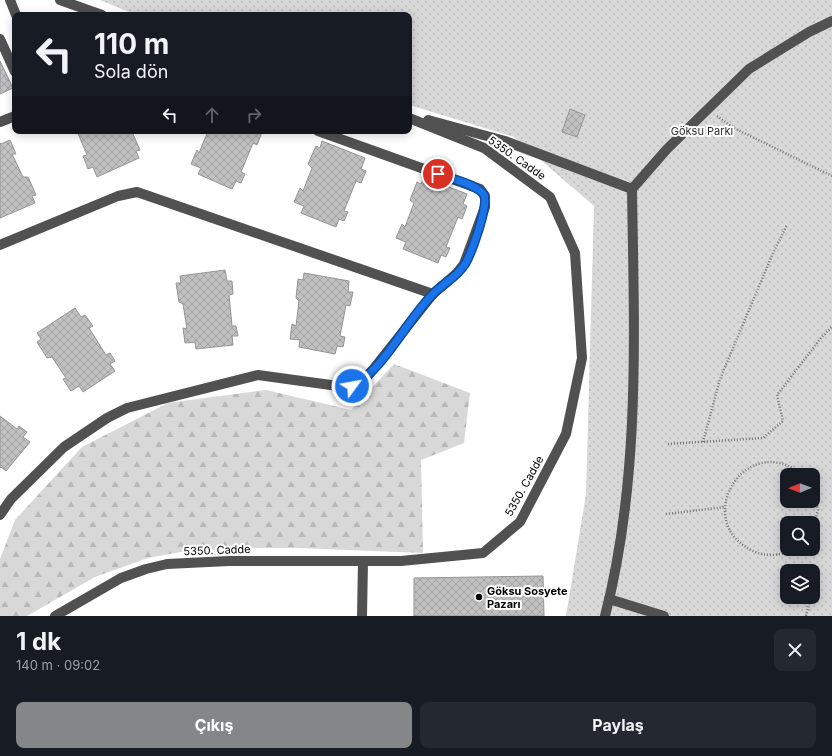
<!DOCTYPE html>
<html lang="tr">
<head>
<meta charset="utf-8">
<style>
  body { margin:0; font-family:Inter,sans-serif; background:#242831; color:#f1f3f6; height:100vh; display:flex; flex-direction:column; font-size:15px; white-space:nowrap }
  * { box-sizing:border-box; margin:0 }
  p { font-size:13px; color:#9ea1a6 }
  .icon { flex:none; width:22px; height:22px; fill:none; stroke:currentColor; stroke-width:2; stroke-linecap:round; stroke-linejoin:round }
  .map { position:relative; height:616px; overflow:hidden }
  .details { display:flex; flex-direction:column; background:#171b24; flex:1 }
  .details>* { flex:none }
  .hud { position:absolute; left:12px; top:12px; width:400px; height:122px; border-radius:8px; box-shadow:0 2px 10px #0003; background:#171b24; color:#f1f3f6; overflow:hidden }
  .needle { width:26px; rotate:269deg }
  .tools { position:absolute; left:780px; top:468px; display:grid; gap:8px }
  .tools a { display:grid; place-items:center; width:40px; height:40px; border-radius:8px; background:#171b24; box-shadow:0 2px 10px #0003; font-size:20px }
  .pin { position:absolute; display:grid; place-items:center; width:34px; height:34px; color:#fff; margin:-17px; border:2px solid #fff; border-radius:50%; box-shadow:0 1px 4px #0007 }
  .me { position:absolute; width:44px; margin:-22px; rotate:58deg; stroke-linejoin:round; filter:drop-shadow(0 0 3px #0008) }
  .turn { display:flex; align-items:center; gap:14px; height:84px; padding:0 16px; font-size:18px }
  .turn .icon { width:52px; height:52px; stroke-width:2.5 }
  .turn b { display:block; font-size:28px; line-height:34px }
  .lanes { display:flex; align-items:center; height:38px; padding:0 16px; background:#0003; justify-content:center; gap:20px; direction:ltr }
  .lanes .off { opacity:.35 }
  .round { display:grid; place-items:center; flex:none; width:42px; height:42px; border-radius:8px; background:#242831 }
  .headline { display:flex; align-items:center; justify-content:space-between; height:68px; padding:0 16px }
  h1 { font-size:24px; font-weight:700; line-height:30px }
  .button { display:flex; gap:8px; margin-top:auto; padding:8px 16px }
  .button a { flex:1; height:46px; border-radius:8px; background:#858687; color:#fff; font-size:16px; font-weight:700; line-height:46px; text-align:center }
  .button a+a { background:#242831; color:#f1f3f6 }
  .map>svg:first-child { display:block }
  .grass { fill:url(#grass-dots); fill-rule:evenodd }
  .forest { fill:url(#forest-firs) }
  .building { fill:url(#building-cross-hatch); stroke:#959595 }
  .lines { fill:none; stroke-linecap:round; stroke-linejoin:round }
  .path { stroke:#737373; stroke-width:2.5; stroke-dasharray:1 2; stroke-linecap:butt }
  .minor { stroke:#515151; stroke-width:10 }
  .route-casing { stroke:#114b97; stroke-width:10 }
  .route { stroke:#1a73e8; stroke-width:7 }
  .poi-dot { fill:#000; stroke:#fff; stroke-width:1.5 }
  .labels { text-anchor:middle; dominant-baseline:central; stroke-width:4; stroke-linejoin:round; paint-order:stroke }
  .park-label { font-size:11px; fill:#2f2f2f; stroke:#fff }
  .street-label { font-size:11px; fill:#000; stroke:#fff }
  .poi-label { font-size:11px; font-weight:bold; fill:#000; stroke:#fff; text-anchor:start }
</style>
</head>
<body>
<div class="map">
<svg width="832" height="616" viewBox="0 0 832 616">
  <defs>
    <pattern id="grass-dots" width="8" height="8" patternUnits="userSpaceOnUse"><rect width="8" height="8" fill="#d8d8d8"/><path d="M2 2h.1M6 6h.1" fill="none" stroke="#b8b8b8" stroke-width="1.8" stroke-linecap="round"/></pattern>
    <pattern id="forest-firs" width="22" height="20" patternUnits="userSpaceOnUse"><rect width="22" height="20" fill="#d8d8d8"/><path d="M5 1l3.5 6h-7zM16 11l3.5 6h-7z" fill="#b8b8b8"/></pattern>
    <pattern id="building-cross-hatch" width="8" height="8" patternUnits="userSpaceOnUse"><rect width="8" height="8" fill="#c0c0c0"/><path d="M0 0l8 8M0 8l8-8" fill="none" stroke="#a3a3a3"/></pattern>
  </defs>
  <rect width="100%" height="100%" fill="#fff"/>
  <path class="grass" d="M100,0H832V616H566L586,494L594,206L514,137L409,105V15H136ZM787,475H813V501H787ZM787,523H813V549H787ZM787,571H813V597H787Z"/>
  <polygon class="forest" points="394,364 470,393 464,443 421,460 423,553 299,548 247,548 186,551 148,558 95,577 27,616 0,616 0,559 15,520 82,447 168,403 266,390 351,410"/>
  <g class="building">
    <polygon points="0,61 13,88 0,94"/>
    <polygon points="570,109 585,115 577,137 562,132"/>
    <polygon points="77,131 132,132 140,150 136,151 139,158 97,177 93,167 88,169 83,156 87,155"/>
    <polygon points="208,131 262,132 257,145 253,143 241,172 245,174 241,183 236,181 232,189 198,174 201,168 191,164 197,150 199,153"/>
    <polygon points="10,140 16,154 12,154 23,177 28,177 36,195 32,196 35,203 0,218 0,143 1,144"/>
    <polygon points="322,141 365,158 361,169 366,171 361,183 356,181 344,211 348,212 344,221 339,219 336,227 301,213 304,206 294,202 300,188 303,191 312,168 308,164 316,146 320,148"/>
    <polygon points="424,177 467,194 463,204 467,206 462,219 458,217 446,247 450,248 446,257 441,255 438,263 403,249 406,242 396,238 402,224 405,227 414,203 410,200 417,182 421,184"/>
    <polygon points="225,270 227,281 232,281 233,294 229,295 232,326 236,326 238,336 232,336 233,345 196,349 195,342 185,343 183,328 187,329 183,304 179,302 176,283 181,283 180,276"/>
    <polygon points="304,273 349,281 348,292 353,292 350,306 346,305 340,336 345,337 343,347 337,346 335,354 299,347 300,340 290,339 292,324 296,326 299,301 296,298 298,279 303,280"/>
    <polygon points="75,308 81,317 85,315 93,326 89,328 106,355 110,353 115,361 110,364 115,371 83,392 79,386 71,391 63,379 66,378 52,357 47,358 37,342 41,339 37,333"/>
    <polygon points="0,416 17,429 19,426 27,432 23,437 30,442 6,471 1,467 0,468"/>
    <polygon points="543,576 544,616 414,616 414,578"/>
  </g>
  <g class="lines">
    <g class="path">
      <polyline points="717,116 734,128 832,176"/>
      <polyline points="703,442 720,379 773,253 787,225"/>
      <polyline points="668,444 763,438 783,421 777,395 821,338 832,327"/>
      <polyline points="813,489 818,510 813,528"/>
      <polyline points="666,514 725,507"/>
      <path d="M794,549C781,556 766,557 753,551C690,522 745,428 803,475"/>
      <polyline points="813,592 814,583"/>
      <polyline points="806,616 811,597"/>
    </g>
    <g class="minor">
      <polyline points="10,0 16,15"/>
      <polyline points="60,0 102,15"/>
      <polyline points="0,39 15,72"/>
      <polyline points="428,120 505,141 632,189"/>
      <polyline points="0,122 15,116"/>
      <polyline points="0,245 118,196 137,192 433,294"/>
      <path d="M0,515L11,499L64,447L107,418L127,408L258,375L338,386C351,386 357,384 367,377L433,294L457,273L464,264L485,207V196L480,189L318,131"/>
      <polyline points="609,599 664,616"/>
      <polyline points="55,616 121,578 146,569 167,564 229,561 401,561 483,553 520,522 566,434 582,358 575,253 550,197 484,148 409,118"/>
      <polyline points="362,616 363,561"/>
      <path d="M605,616C641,477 634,331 632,189L667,149L749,69L809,32L832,21"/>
    </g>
  </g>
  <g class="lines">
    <g class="route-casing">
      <path id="route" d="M352,386C383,371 408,318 434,293C444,283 457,277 465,264C471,254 489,205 484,195C479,185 449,178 438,174"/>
    </g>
    <use href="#route" class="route"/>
  </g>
  <circle class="poi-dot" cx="479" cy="597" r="4"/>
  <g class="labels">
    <g class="park-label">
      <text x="702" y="131">Göksu Parkı</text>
    </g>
    <g class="street-label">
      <text transform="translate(517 158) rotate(35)">5350. Cadde</text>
      <text transform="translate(524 486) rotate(-61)">5350. Cadde</text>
      <text transform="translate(217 550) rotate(-2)">5350. Cadde</text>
    </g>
    <g class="poi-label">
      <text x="487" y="591">Göksu Sosyete<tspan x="487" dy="13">Pazarı</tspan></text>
    </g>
  </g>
</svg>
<div class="tools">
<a><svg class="needle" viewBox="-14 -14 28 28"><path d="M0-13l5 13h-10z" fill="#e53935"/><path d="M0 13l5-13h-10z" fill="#9ea1a6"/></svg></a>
<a><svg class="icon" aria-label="search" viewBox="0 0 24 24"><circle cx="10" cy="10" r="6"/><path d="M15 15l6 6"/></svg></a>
<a><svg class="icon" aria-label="layers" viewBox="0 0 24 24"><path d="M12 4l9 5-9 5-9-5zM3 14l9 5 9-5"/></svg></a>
</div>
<div class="pin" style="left:438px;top:174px;background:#d93025"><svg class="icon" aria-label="arrive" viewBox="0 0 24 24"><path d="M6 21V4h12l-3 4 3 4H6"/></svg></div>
<svg class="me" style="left:352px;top:386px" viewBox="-20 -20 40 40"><circle r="17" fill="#1a73e8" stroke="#fff" stroke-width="3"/><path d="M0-11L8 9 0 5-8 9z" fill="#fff"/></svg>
<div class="hud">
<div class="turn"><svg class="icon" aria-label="left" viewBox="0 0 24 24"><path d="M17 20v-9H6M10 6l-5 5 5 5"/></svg><div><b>110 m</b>Sola dön</div></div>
<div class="lanes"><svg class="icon" aria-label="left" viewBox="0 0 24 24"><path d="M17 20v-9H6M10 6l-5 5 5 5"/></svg><svg class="icon off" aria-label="ahead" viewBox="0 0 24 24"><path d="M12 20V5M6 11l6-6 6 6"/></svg><svg class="icon off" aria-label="right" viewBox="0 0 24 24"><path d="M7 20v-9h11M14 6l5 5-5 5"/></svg></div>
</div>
</div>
<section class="details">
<div class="headline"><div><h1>1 dk</h1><p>140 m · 09:02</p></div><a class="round"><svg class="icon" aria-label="close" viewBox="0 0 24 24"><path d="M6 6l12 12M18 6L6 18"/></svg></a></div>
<div class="button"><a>Çıkış</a><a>Paylaş</a></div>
</section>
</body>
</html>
